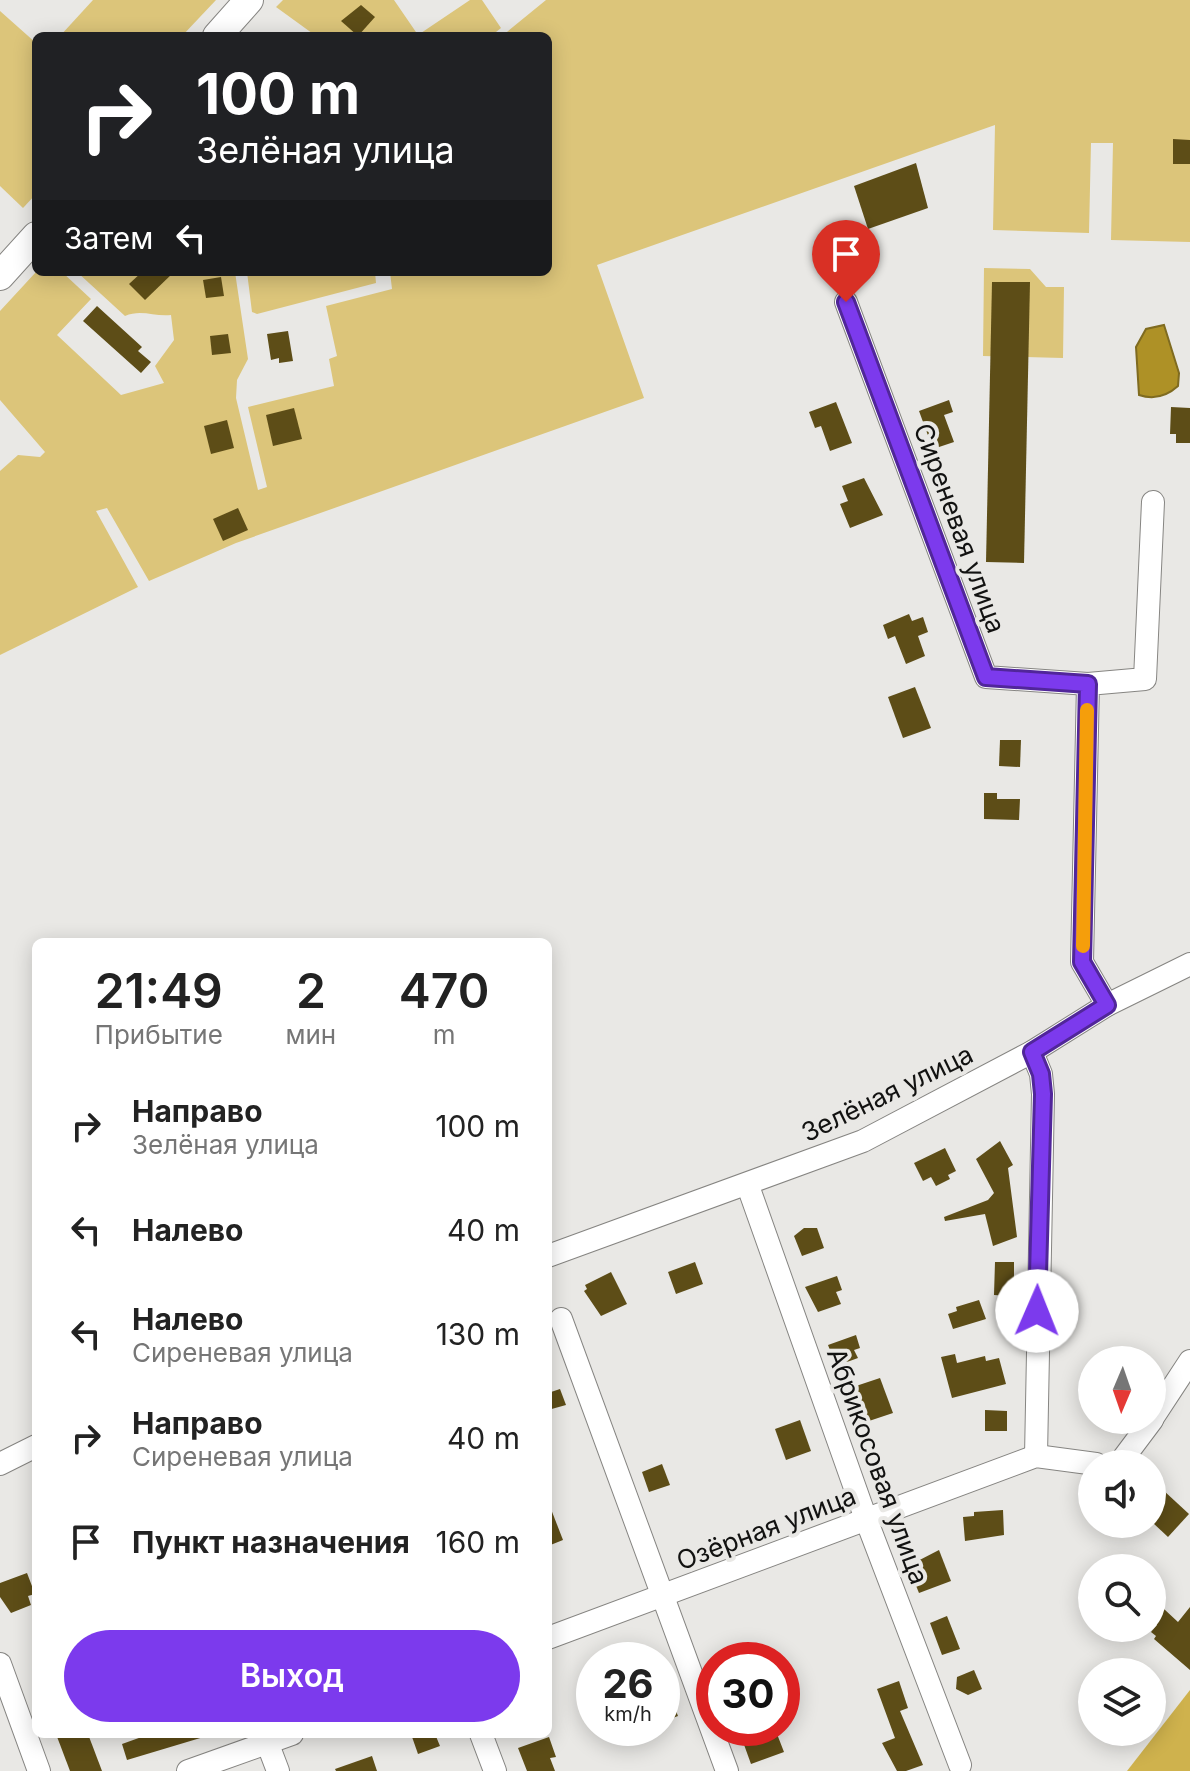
<!DOCTYPE html>
<html lang="ru">
<head>
<meta charset="utf-8">
<style>
  body { margin:0; font-family:Inter,sans-serif; background:#f6f6f6; color:#222; height:100vh; display:flex; flex-direction:column; font-size:30px; white-space:nowrap }
  * { box-sizing:border-box; margin:0 }
  p { font-size:26px; color:#767676 }
  .icon { flex:none; width:44px; height:44px; fill:none; stroke:currentColor; stroke-width:2; stroke-linecap:round; stroke-linejoin:round }
  .map { position:relative; flex:1; overflow:hidden }
  .side { position:absolute; left:32px; top:938px; width:520px; height:800px; display:flex; flex-direction:column; background:#fff; border-radius:12px; box-shadow:0 4px 20px #0003 }
  .side>* { flex:none }
  .top-card { position:absolute; left:32px; top:32px; width:520px; height:244px; border-radius:12px; box-shadow:0 4px 20px #0003; background:#202124; color:#fff; overflow:hidden }
  .needle { width:52px; rotate:182deg }
  .fabs { position:absolute; left:1078px; top:1346px; display:grid; gap:16px }
  .fabs a { display:grid; place-items:center; width:88px; height:88px; border-radius:50%; background:#fff; box-shadow:0 4px 20px #0003; font-size:40px }
  .speed { position:absolute; left:576px; top:1642px; display:flex; gap:16px; font-size:40px; font-weight:700; text-align:center }
  .speed>* { display:grid; place-content:center; width:104px; height:104px; border-radius:50%; background:#fff; box-shadow:0 4px 20px #0003; line-height:1 }
  .speed small { font-size:20px; font-weight:400 }
  .speed .limit { border:12px solid #d22; background:#fff; color:#111 }
  .pin { position:absolute; display:grid; place-items:center; width:68px; height:68px; color:#fff; margin:-82px -34px; border-radius:50% 50% 50% 0; rotate:-45deg; box-shadow:0 0 8px #0007 }
  .pin .icon { rotate:45deg }
  .me { position:absolute; width:88px; margin:-44px; rotate:1deg; stroke-linejoin:round; filter:drop-shadow(0 0 6px #0008) }
  .turn { display:flex; align-items:center; gap:28px; height:168px; padding:0 32px; font-size:36px }
  .turn .icon { width:104px; height:104px; stroke-width:2.5 }
  .turn b { display:block; font-size:56px; line-height:68px }
  .then { display:flex; align-items:center; height:76px; padding:0 32px; background:#0003; gap:16px; font-size:30px }
  .eta { display:flex; justify-content:space-evenly; align-items:center; height:136px; text-align:center }
  .eta b { font-size:48px; font-weight:600; line-height:56px }
  .action { display:flex; gap:16px; margin-top:auto; padding:16px 32px }
  .action a { flex:1; height:92px; border-radius:48px; background:#7c3aed; color:#fff; font-size:32px; font-weight:600; line-height:92px; text-align:center }
  ul { padding:0; list-style:none }
  li { display:flex; align-items:center; gap:24px; height:104px; padding:0 32px }
  li div { flex:1 }
  li b { display:block; font-size:30px }
  li em { font-style:normal }
  .map>svg:first-child { display:block }
  .green { fill:#dcc57a }
  .forest { fill:#cfb24d }
  .water { fill:#ae9126; stroke:#7f6b20; stroke-width:2 }
  .building { fill:#5d4d17 }
  .lines { fill:none; stroke-linecap:round; stroke-linejoin:round }
  .minor-casing { stroke:#868582; stroke-width:24 }
  .major-casing { stroke:#868582; stroke-width:30 }
  .minor { stroke:#fff; stroke-width:22 }
  .major { stroke:#fff; stroke-width:28 }
  .route-casing { stroke:#51269a; stroke-width:20 }
  .route { stroke:#7c3aed; stroke-width:14 }
  .slow { stroke:#f59e0b; stroke-width:14 }
  .labels { text-anchor:middle; dominant-baseline:central; stroke-width:8; stroke-linejoin:round; paint-order:stroke }
  .street-label { font-size:26px; fill:#121211; stroke:#e9e8e5 }
</style>
</head>
<body>
<div class="map">
<svg width="1190" height="1771" viewBox="0 0 1190 1771">
  <rect width="100%" height="100%" fill="#e9e8e5"/>
  <g class="green">
    <polygon points="93,0 216,0 182,36 60,36"/>
    <polygon points="283,0 394,0 418,35 470,0 482,0 501,28 491,36 316,36 276,7"/>
    <path d="M546,0H1190V242L1111,240L1113,143H1091L1089,233L993,230L995,125L597,265L644,398L236,543L149,581L107,508L96,511L138,587L0,655V471L18,455L40,457L45,452L0,400V311L36,272H62L91,299L57,335L121,395L164,383L155,366L174,340L171,315C155,317 141,309 125,316L77,272H235L248,359L237,380L236,398L258,490L267,487L248,407L334,386L329,359L337,356L326,306L392,289L390,272H548V36H502Z"/>
    <polygon points="0,11 36,43 36,194 23,208 0,186"/>
    <polygon points="984,268 1030,269 1046,287 1064,287 1063,358 983,356"/>
    <polygon points="247,272 375,272 376,283 257,314 252,312"/>
  </g>
  <polygon class="forest" points="1190,1690 1190,1771 1127,1771"/>
  <path class="water" d="M1164,325L1179,373L1178,386C1167,396 1154,400 1139,395L1136,347L1146,329Z"/>
  <g class="building">
    <polygon points="361,5 375,17 358,36 341,21"/>
    <polygon points="1173,139 1190,140 1190,164 1173,164"/>
    <polygon points="916,163 928,208 868,229 854,186"/>
    <polygon points="142,272 174,272 145,300 129,284"/>
    <polygon points="221,277 224,296 206,298 203,280"/>
    <polygon points="992,282 1030,282 1024,563 986,562"/>
    <polygon points="97,306 142,347 138,351 151,362 141,373 83,321"/>
    <polygon points="288,331 293,361 279,363 279,358 271,360 267,334"/>
    <polygon points="228,334 231,353 212,355 210,336"/>
    <polygon points="949,400 953,412 944,415 954,442 939,447 936,439 930,441 919,411"/>
    <polygon points="836,402 852,443 830,451 821,426 815,428 809,412"/>
    <polygon points="1171,407 1190,408 1190,443 1176,443 1176,434 1170,434"/>
    <polygon points="294,408 302,439 273,446 266,415"/>
    <polygon points="227,420 234,448 211,454 204,426"/>
    <polygon points="864,478 883,515 850,528 840,504 848,501 842,486"/>
    <polygon points="238,508 248,530 223,541 213,519"/>
    <polygon points="909,614 912,621 923,617 928,632 918,636 925,656 906,664 895,636 888,639 883,625"/>
    <polygon points="915,687 931,728 903,738 888,697"/>
    <polygon points="1000,740 1021,740 1020,767 999,766"/>
    <polygon points="984,793 997,793 997,799 1020,799 1019,820 984,819"/>
    <polygon points="1000,1141 1013,1165 1008,1168 1017,1237 993,1246 985,1214 945,1221 944,1217 988,1200 994,1193 976,1159"/>
    <polygon points="945,1148 956,1171 948,1175 950,1179 936,1186 931,1177 923,1181 914,1163"/>
    <polygon points="804,1228 817,1228 824,1248 802,1256 794,1236"/>
    <polygon points="695,1262 703,1284 676,1294 668,1272"/>
    <polygon points="995,1262 1014,1262 1014,1290 1009,1289 1009,1296 994,1295"/>
    <polygon points="611,1272 627,1304 601,1316 584,1291 587,1289 585,1285"/>
    <polygon points="837,1276 842,1290 836,1292 841,1304 818,1312 805,1287"/>
    <polygon points="979,1300 986,1319 953,1329 948,1314 957,1311 956,1307"/>
    <polygon points="856,1335 860,1348 854,1350 858,1358 836,1366 828,1345"/>
    <polygon points="955,1354 957,1363 985,1356 986,1361 999,1358 1006,1384 952,1398 941,1357"/>
    <polygon points="880,1378 893,1413 863,1423 850,1388"/>
    <polygon points="560,1389 566,1405 548,1410 548,1393"/>
    <polygon points="985,1410 1007,1411 1007,1431 985,1431"/>
    <polygon points="800,1420 811,1451 786,1460 775,1429"/>
    <polygon points="662,1464 670,1485 649,1492 642,1472"/>
    <polygon points="1163,1490 1189,1514 1168,1537 1152,1522 1152,1502"/>
    <polygon points="549,1504 563,1540 548,1546 548,1505"/>
    <polygon points="1003,1510 1004,1535 965,1541 963,1517 974,1516 974,1512"/>
    <polygon points="939,1550 951,1581 919,1593 908,1566"/>
    <polygon points="27,1573 35,1594 28,1596 31,1605 11,1613 0,1597 0,1583"/>
    <polygon points="1190,1607 1190,1670 1154,1639 1156,1636 1151,1632 1157,1625 1153,1622 1164,1609 1178,1622"/>
    <polygon points="947,1616 960,1649 942,1655 930,1623"/>
    <polygon points="974,1670 982,1689 968,1695 956,1689 957,1677"/>
    <polygon points="662,1678 678,1716 662,1722"/>
    <polygon points="899,1681 908,1708 900,1711 923,1765 906,1771 897,1771 882,1743 895,1738 877,1689"/>
    <polygon points="738,1728 761,1728 765,1739 777,1734 784,1752 751,1764"/>
    <polygon points="56,1734 88,1734 102,1771 70,1771"/>
    <polygon points="150,1734 207,1734 207,1736 127,1760 122,1744"/>
    <polygon points="411,1734 435,1734 440,1746 418,1754"/>
    <polygon points="549,1737 556,1757 550,1758 555,1771 527,1771 518,1748"/>
    <polygon points="372,1756 377,1771 336,1771 335,1769"/>
  </g>
  <g class="lines">
    <g class="minor-casing">
      <g id="minor">
        <polyline points="846,302 986,677 1088,684"/>
        <polyline points="1107,1005 1082,962 1088,684 1145,679 1153,502"/>
        <polyline points="1032,1052 1041,1074 1043,1094 1036,1456"/>
        <polyline points="748,1186 866,1519 960,1765"/>
        <polyline points="548,1256 863,1141 1032,1052 1107,1005 1190,964"/>
        <polyline points="561,1319 727,1771"/>
        <polyline points="1152,1419 1190,1361"/>
        <polyline points="0,1464 36,1446"/>
        <polyline points="1119,1464 1152,1420"/>
        <polyline points="548,1638 1036,1456 1096,1464"/>
        <polyline points="0,1664 39,1771"/>
        <polyline points="264,1734 278,1771"/>
        <polyline points="481,1734 495,1771"/>
        <polyline points="188,1771 292,1734"/>
      </g>
    </g>
    <g class="major-casing">
      <g id="major">
        <polyline points="217,36 249,0"/>
        <polyline points="0,276 36,236"/>
      </g>
    </g>
    <use href="#minor" class="minor"/>
    <use href="#major" class="major"/>
  </g>
  <g class="lines">
    <g class="route-casing">
      <polyline id="route" points="846,302 986,677 1088,684 1082,962 1107,1005 1032,1052 1041,1074 1043,1094 1037,1311"/>
    </g>
    <use href="#route" class="route"/>
    <polyline class="slow" points="1083,946 1087,710"/>
  </g>
  <g class="labels">
    <g class="street-label">
      <text transform="translate(960 528) rotate(70)">Сиреневая улица</text>
      <text transform="translate(887 1093) rotate(-26)">Зелёная улица</text>
      <text transform="translate(878 1466) rotate(70)">Абрикосовая улица</text>
      <text transform="translate(766 1528) rotate(-21)">Озёрная улица</text>
    </g>
  </g>
</svg>
<div class="fabs">
<a><svg class="needle" viewBox="-14 -14 28 28"><path d="M0-13l5 13h-10z" fill="#e53935"/><path d="M0 13l5-13h-10z" fill="#767676"/></svg></a>
<a><svg class="icon" aria-label="sound" viewBox="0 0 24 24"><path d="M4 9h4l5-4v14l-5-4H4zM17 9q2 3 0 6"/></svg></a>
<a><svg class="icon" aria-label="search" viewBox="0 0 24 24"><circle cx="10" cy="10" r="6"/><path d="M15 15l6 6"/></svg></a>
<a><svg class="icon" aria-label="layers" viewBox="0 0 24 24"><path d="M12 4l9 5-9 5-9-5zM3 14l9 5 9-5"/></svg></a>
</div>
<div class="speed"><div>26<small>km/h</small></div><div class="limit">30</div></div>
<div class="pin" style="left:846px;top:302px;background:#d93025"><svg class="icon" aria-label="arrive" viewBox="0 0 24 24"><path d="M6 21V4h12l-3 4 3 4H6"/></svg></div>
<svg class="me" style="left:1037px;top:1311px" viewBox="-20 -20 40 40"><circle r="19" fill="#fff"/><path d="M0-13L10 11 0 6-10 11z" fill="#7c3aed"/></svg>
<div class="top-card">
<div class="turn"><svg class="icon" aria-label="right" viewBox="0 0 24 24"><path d="M7 20v-9h11M14 6l5 5-5 5"/></svg><div><b>100 m</b>Зелёная улица</div></div>
<div class="then">Затем<svg class="icon" aria-label="left" viewBox="0 0 24 24"><path d="M17 20v-9H6M10 6l-5 5 5 5"/></svg></div>
</div>
<section class="side">
<div class="eta">
<div><b>21:49</b><p>Прибытие</p></div>
<div><b>2</b><p>мин</p></div>
<div><b>470</b><p>m</p></div>
</div>
<ul>
<li><svg class="icon" aria-label="right" viewBox="0 0 24 24"><path d="M7 20v-9h11M14 6l5 5-5 5"/></svg><div><b>Направо</b><p>Зелёная улица</p></div><em>100 m</em></li>
<li><svg class="icon" aria-label="left" viewBox="0 0 24 24"><path d="M17 20v-9H6M10 6l-5 5 5 5"/></svg><div><b>Налево</b></div><em>40 m</em></li>
<li><svg class="icon" aria-label="left" viewBox="0 0 24 24"><path d="M17 20v-9H6M10 6l-5 5 5 5"/></svg><div><b>Налево</b><p>Сиреневая улица</p></div><em>130 m</em></li>
<li><svg class="icon" aria-label="right" viewBox="0 0 24 24"><path d="M7 20v-9h11M14 6l5 5-5 5"/></svg><div><b>Направо</b><p>Сиреневая улица</p></div><em>40 m</em></li>
<li><svg class="icon" aria-label="arrive" viewBox="0 0 24 24"><path d="M6 21V4h12l-3 4 3 4H6"/></svg><div><b>Пункт назначения</b></div><em>160 m</em></li>
</ul>
<div class="action"><a>Выход</a></div>
</section>
</div>
</body>
</html>
